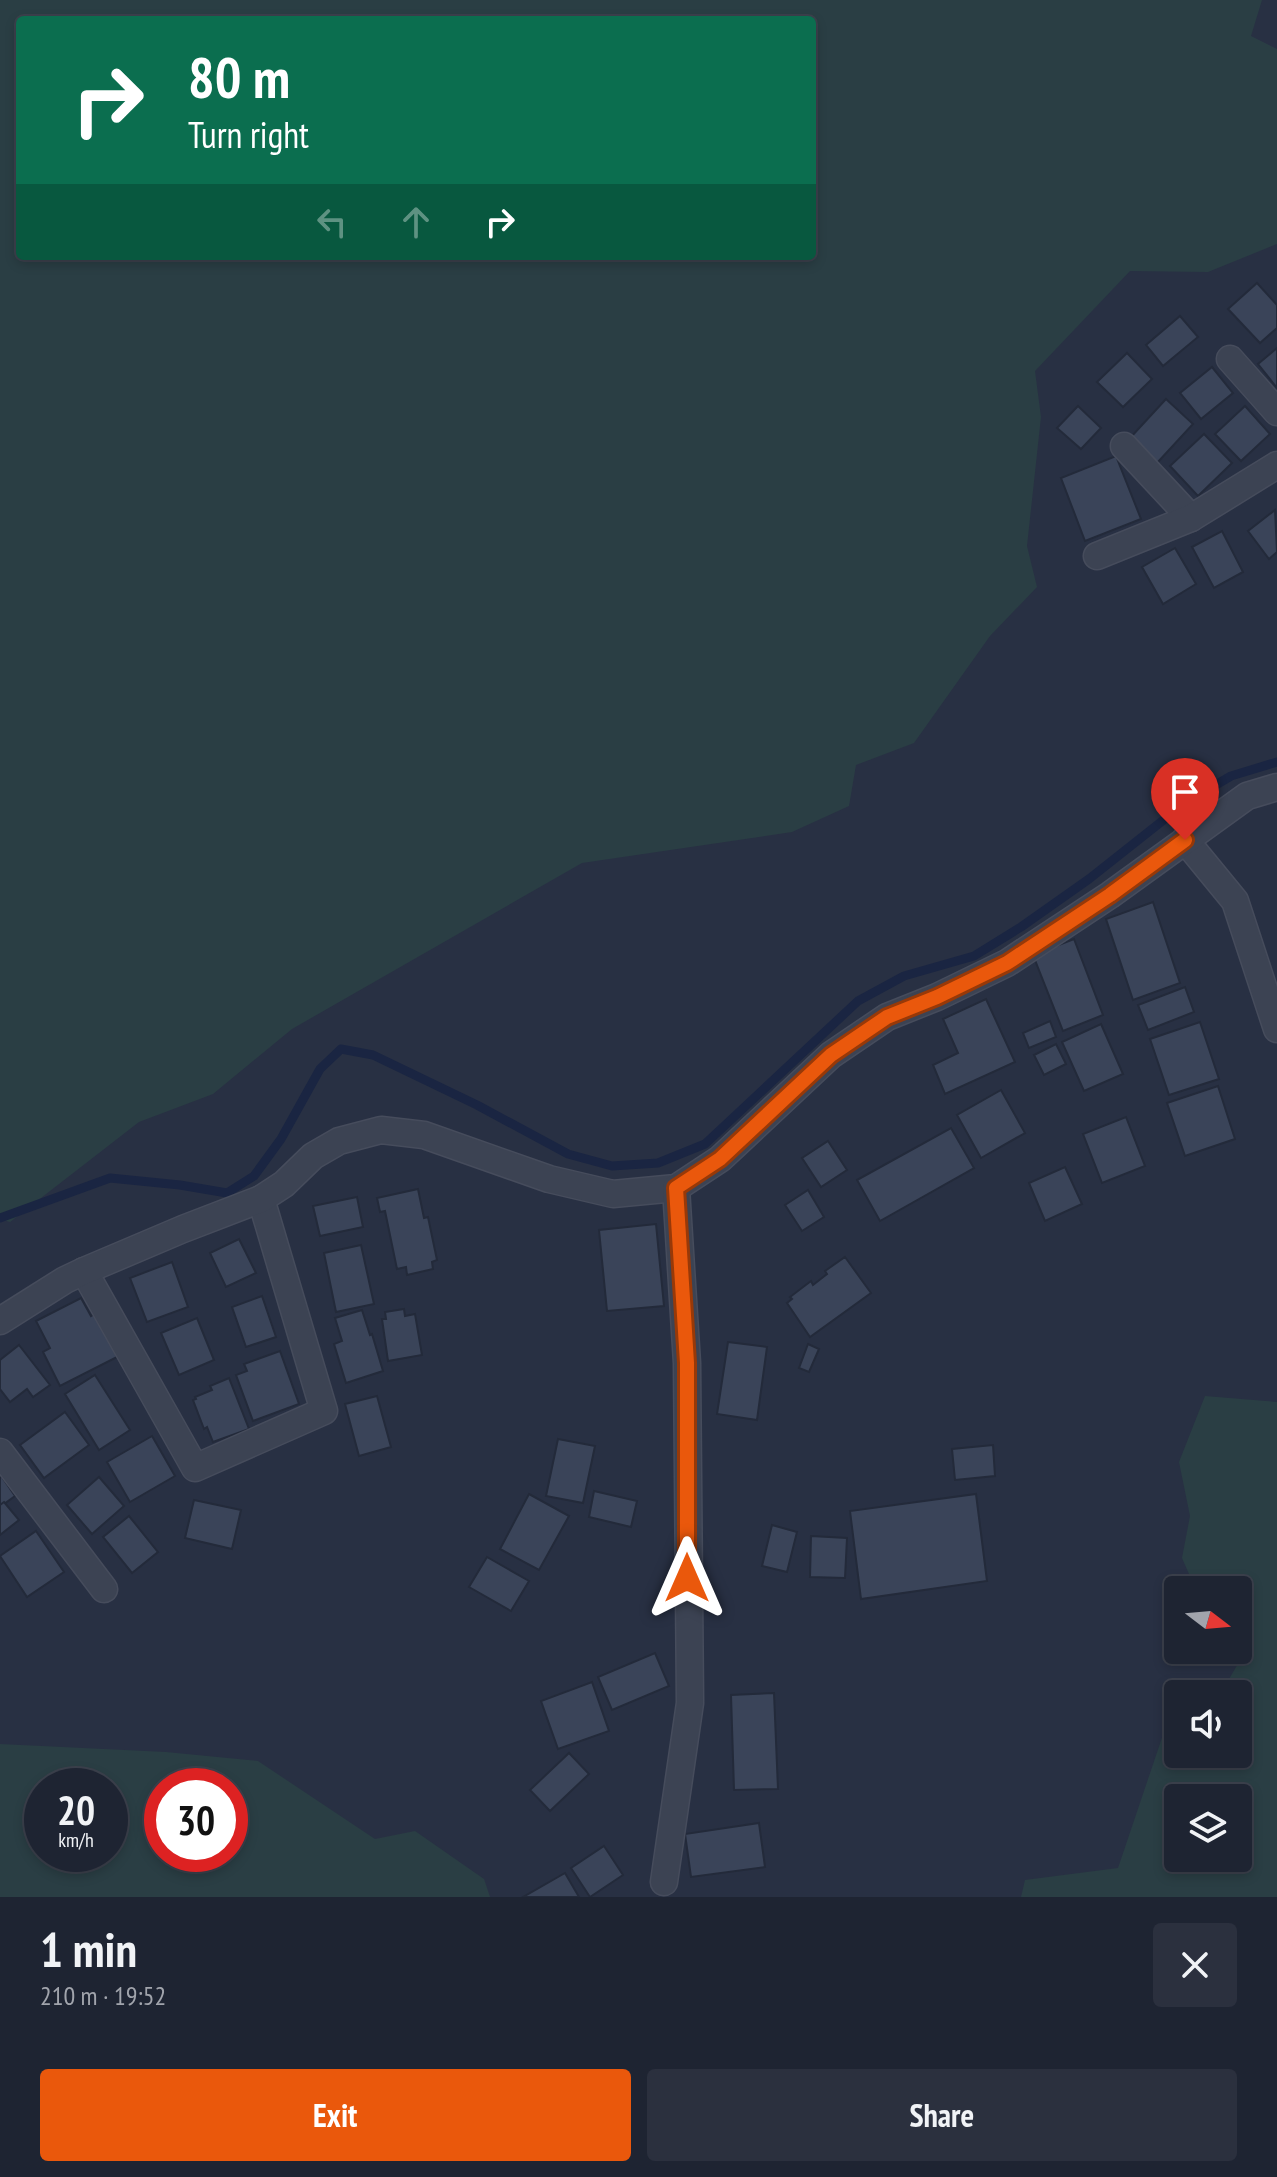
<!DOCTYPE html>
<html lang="en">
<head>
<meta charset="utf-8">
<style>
  body { margin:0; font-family:"PT Sans Narrow",sans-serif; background:#2b303e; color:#f1f3f6; height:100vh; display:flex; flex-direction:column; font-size:30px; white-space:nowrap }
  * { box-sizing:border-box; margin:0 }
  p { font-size:26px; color:#a1a4ac }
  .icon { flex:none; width:44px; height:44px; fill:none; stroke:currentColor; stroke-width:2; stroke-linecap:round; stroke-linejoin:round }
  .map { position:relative; height:1897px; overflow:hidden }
  .drawer { display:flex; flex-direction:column; background:#1e2432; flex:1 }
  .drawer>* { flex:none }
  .banner { position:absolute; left:16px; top:16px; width:800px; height:244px; border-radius:8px; box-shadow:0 4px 12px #0003,0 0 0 2px #3c414d; background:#0b6e4f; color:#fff; overflow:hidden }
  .needle { width:52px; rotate:106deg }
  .fabs { position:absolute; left:1164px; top:1576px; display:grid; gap:16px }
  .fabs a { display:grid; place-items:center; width:88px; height:88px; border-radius:8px; background:#1e2432; box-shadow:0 4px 12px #0003,0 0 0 2px #3c414d; font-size:40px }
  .speed { position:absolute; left:24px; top:1768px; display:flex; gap:16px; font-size:40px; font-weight:700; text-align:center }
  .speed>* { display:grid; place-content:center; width:104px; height:104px; border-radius:50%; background:#1e2432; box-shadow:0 4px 12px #0003,0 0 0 2px #3c414d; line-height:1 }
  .speed small { font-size:20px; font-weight:400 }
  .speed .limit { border:12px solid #d22; background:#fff; color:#111 }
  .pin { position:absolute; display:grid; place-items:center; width:68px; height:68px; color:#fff; margin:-82px -34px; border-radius:50% 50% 50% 0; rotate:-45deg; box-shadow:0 0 8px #0007 }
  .pin .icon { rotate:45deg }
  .me { position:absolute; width:88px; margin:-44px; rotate:0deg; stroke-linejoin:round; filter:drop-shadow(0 0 6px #0008) }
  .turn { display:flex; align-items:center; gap:28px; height:168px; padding:0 40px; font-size:36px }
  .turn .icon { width:104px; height:104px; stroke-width:2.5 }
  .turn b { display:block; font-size:56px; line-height:68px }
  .lanes { display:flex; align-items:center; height:76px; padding:0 40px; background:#0003; justify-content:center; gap:40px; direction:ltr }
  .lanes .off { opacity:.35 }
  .round { display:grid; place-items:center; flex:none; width:84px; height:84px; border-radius:8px; background:#2b303e }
  .head { display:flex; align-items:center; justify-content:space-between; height:136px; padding:0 40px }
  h1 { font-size:48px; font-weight:600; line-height:60px }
  .action { display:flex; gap:16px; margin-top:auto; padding:16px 40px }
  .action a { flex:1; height:92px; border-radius:8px; background:#ea580c; color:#fff; font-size:32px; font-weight:600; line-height:92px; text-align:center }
  .action a+a { background:#2b303e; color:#f1f3f6 }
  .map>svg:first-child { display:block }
  .green { fill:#2a3e44; fill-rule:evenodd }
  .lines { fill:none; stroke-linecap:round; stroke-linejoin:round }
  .stream { stroke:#1a2542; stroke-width:9 }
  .building { fill:#3a4459; stroke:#232a3a; stroke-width:2 }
  .street-casing { stroke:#464c5c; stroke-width:29 }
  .street { stroke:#3c4353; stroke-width:26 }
  .route-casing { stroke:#983908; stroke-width:20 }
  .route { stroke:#ea580c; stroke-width:14 }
</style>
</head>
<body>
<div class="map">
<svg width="1277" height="1897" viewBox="0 0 1277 1897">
  <rect width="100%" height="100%" fill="#283043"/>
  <g class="green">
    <path d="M0,0H1262L1251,36L1277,49V244L1208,272L1130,271L1035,371L1041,417L1027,546L1037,587L990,636L914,743L856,765L849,806L792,832L582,863L292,1029L213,1094L139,1122L10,1222L0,1219ZM20,20H812V256H20Z"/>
    <path d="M1205,1396L1277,1402V1897H1021L1025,1880L1118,1868L1170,1714L1178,1710V1754H1238V1694H1216L1222,1691L1246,1650L1238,1643V1590H1196L1182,1558L1190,1516L1179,1462ZM1178,1798H1238V1858H1178Z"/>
    <path d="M0,1744L166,1752L258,1761L375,1839L415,1831L484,1879L490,1897H0ZM42,1786H110V1854H42ZM162,1786H230V1854H162Z"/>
  </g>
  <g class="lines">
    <polyline class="stream" points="0,1218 110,1178 180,1185 227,1193 254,1176 281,1139 320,1069 341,1049 373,1055 477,1105 568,1154 612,1166 658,1163 705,1144 858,1001 904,976 974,956 1021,927 1089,879 1185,803 1231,776 1277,762"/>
  </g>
  <g class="building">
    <polygon points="1257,283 1277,305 1277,328 1260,343 1228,309"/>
    <polygon points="1180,316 1198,337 1163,366 1146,345"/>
    <polygon points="1277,348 1277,388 1258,364"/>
    <polygon points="1127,353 1152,379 1123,407 1097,382"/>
    <polygon points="1212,367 1233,393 1201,419 1180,393"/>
    <polygon points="1166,399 1193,424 1157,463 1130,438"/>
    <polygon points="1078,406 1101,428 1081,449 1057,428"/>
    <polygon points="1245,406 1270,434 1241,461 1215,434"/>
    <polygon points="1204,434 1232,463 1198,496 1170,466"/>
    <polygon points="1116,456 1141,519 1085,541 1061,478"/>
    <polygon points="1275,510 1277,552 1269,559 1248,531"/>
    <polygon points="1222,531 1243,572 1214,588 1192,547"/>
    <polygon points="1175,548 1196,584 1163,604 1142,567"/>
    <polygon points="1153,902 1180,983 1133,1000 1106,919"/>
    <polygon points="1074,939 1103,1015 1063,1031 1033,955"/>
    <polygon points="1185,987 1194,1012 1148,1030 1138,1005"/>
    <polygon points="986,999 1015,1062 945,1094 933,1065 958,1053 943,1019"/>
    <polygon points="1050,1021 1056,1037 1029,1048 1023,1033"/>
    <polygon points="1200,1022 1219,1079 1169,1095 1150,1039"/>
    <polygon points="1101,1024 1123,1074 1084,1091 1062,1042"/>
    <polygon points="1056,1044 1066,1064 1044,1075 1034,1055"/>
    <polygon points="1218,1086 1235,1139 1185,1156 1167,1103"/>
    <polygon points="1001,1090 1025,1133 981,1158 957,1115"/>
    <polygon points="1126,1117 1145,1166 1102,1183 1083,1134"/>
    <polygon points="951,1128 974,1168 880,1221 857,1180"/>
    <polygon points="828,1141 847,1170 821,1187 802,1158"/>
    <polygon points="1065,1167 1082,1204 1045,1221 1029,1183"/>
    <polygon points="418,1189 424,1218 428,1217 437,1260 432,1262 433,1269 407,1275 406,1267 397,1269 385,1211 380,1212 377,1198"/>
    <polygon points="808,1190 824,1217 802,1231 785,1205"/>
    <polygon points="357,1197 363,1227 320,1236 313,1206"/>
    <polygon points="656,1224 664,1306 607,1311 599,1230"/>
    <polygon points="239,1239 256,1273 226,1287 210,1253"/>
    <polygon points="361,1245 374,1304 336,1312 324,1253"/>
    <polygon points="845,1257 871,1293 810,1337 787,1303 792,1299 790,1297 811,1281 813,1285 827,1274 825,1271"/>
    <polygon points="172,1262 188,1307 147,1322 130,1278"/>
    <polygon points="262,1296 276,1337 246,1347 232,1307"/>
    <polygon points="81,1298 91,1316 99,1311 121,1355 60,1386 43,1352 50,1348 36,1321"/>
    <polygon points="404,1309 405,1316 415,1314 422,1355 388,1361 382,1319 386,1319 385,1312"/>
    <polygon points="362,1310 370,1335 372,1334 383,1371 346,1383 334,1344 342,1341 335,1318"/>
    <polygon points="197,1318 214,1360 179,1375 161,1333"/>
    <polygon points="728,1342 767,1347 757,1420 717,1414"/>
    <polygon points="808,1344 819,1349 809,1372 799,1368"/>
    <polygon points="19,1345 50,1385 33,1397 27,1389 10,1402 0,1389 0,1360"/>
    <polygon points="280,1351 299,1404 253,1421 236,1375 247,1371 244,1364"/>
    <polygon points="95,1375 130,1430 99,1450 65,1394"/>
    <polygon points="229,1378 249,1429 213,1442 207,1427 204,1429 193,1400 196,1399 195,1397 212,1390 210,1386"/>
    <polygon points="377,1396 391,1447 359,1456 345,1404"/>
    <polygon points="65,1412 89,1445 44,1478 20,1445"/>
    <polygon points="152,1436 175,1476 130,1502 107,1462"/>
    <polygon points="558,1439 595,1446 583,1503 546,1496"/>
    <polygon points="993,1445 995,1476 955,1480 952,1449"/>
    <polygon points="0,1474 15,1496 0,1507"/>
    <polygon points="99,1477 124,1506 92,1534 67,1505"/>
    <polygon points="594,1491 637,1501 631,1527 589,1517"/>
    <polygon points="529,1494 569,1516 539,1570 500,1549"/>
    <polygon points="976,1494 987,1581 861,1599 850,1511"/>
    <polygon points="194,1500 241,1510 232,1549 185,1538"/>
    <polygon points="4,1502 19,1520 0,1535 0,1505"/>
    <polygon points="129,1516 158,1552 132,1573 103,1537"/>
    <polygon points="772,1525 797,1532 787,1572 762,1566"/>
    <polygon points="36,1531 64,1572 27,1597 0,1556"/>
    <polygon points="811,1536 847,1538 845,1578 810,1577"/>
    <polygon points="487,1557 529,1581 511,1611 469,1587"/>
    <polygon points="655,1653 669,1686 612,1710 598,1677"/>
    <polygon points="592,1682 609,1731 558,1749 541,1701"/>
    <polygon points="774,1693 778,1789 734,1790 731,1695"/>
    <polygon points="569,1753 589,1774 550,1811 530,1790"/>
    <polygon points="759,1823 765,1867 691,1877 685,1834"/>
    <polygon points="604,1846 623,1875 590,1897 571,1868"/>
    <polygon points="565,1873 579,1897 523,1897"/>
  </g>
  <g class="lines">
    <g class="street-casing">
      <g id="street">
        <polyline points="1230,359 1277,412"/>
        <polyline points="1124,446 1191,518"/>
        <polyline points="1097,556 1191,518 1277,465"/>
        <polyline points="1185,840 1235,901 1277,1029"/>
        <polyline points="84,1271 195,1468 324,1411 261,1199"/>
        <polyline points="0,1321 65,1280 84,1271 183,1229 261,1199 284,1184 313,1156 339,1141 381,1130 424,1135 549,1179 613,1194 676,1188 720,1159 831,1055 887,1017 937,997 1007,963 1110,895 1247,796 1277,787"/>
        <polyline points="0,1452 104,1589"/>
        <polyline points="664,1882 690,1703 687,1363 676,1188"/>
      </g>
    </g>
    <use href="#street" class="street"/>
  </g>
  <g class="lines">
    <g class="route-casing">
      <polyline id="route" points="687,1578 687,1363 676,1188 720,1159 831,1055 887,1017 937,997 1007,963 1110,895 1185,840"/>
    </g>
    <use href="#route" class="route"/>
  </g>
</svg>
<div class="fabs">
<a><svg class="needle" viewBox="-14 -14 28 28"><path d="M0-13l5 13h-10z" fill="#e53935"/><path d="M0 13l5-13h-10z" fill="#a1a4ac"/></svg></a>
<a><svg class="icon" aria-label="sound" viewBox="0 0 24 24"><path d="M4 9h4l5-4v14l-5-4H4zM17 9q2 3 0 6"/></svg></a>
<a><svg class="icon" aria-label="layers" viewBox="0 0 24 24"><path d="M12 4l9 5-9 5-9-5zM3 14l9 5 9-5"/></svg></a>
</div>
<div class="speed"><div>20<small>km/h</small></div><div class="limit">30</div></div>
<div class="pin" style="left:1185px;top:840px;background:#d93025"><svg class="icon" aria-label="arrive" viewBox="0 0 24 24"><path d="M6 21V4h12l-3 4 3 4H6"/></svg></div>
<svg class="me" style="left:687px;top:1578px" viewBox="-20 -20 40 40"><path d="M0-17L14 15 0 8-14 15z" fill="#ea580c" stroke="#fff" stroke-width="4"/></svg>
<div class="banner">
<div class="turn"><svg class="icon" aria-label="right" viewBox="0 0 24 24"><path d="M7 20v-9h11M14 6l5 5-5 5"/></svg><div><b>80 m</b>Turn right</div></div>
<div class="lanes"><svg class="icon off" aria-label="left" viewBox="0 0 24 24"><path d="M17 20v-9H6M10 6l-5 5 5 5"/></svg><svg class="icon off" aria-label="ahead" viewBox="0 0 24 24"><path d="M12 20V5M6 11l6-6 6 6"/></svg><svg class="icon" aria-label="right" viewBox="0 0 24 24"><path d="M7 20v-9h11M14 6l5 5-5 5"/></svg></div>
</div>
</div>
<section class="drawer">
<div class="head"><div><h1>1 min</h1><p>210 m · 19:52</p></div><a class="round"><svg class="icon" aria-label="close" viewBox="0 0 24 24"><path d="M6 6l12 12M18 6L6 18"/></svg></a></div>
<div class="action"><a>Exit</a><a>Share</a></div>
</section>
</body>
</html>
